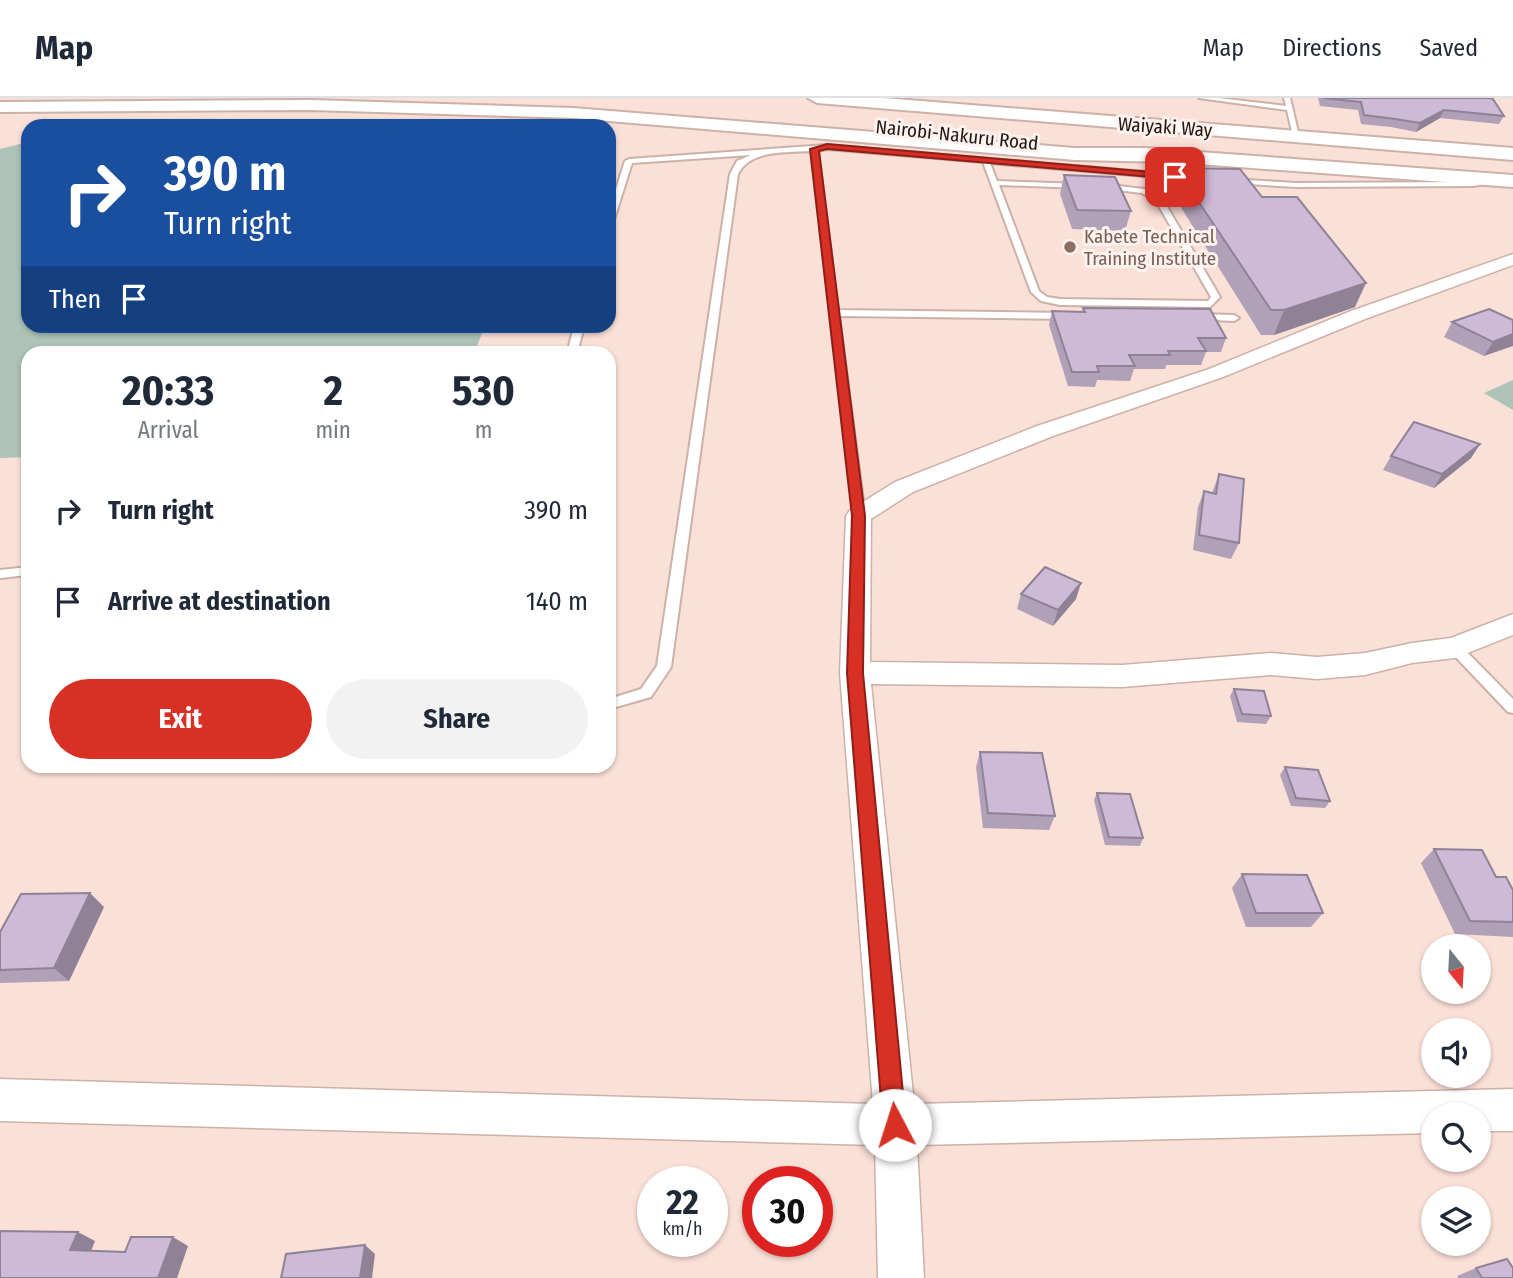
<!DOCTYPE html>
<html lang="en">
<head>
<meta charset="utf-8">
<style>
  body { margin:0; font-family:"Fira Sans Condensed",sans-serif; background:#f2f2f3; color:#1f2937; height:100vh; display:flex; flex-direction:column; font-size:26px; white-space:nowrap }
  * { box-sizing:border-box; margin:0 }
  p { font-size:23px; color:#747a83 }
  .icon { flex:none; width:38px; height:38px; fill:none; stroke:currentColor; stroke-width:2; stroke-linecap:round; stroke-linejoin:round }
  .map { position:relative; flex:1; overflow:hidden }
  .drawer { position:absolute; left:21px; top:248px; width:595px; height:427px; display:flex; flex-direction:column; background:#fff; border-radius:21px; box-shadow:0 2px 5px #0004 }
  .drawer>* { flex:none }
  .banner { position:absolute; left:21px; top:21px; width:595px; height:214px; border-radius:21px; box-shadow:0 2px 5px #0004; background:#1a4fa0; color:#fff; overflow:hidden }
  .needle { width:46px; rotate:162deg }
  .controls { position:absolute; left:1421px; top:836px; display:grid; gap:14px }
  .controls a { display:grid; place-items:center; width:70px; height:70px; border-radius:50%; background:#fff; box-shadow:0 2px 5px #0004; font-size:35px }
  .speed { position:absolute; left:637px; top:1068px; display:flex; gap:14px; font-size:35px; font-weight:700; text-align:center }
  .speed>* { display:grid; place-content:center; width:91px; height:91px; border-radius:50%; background:#fff; box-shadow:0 2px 5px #0004; line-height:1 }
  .speed small { font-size:18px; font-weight:400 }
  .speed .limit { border:10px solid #d22; background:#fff; color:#111 }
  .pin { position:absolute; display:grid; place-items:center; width:60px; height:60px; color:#fff; margin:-30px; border-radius:14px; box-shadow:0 4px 10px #0006 }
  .me { position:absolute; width:77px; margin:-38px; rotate:355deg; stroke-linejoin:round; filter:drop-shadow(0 0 5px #0008) }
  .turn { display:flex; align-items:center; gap:24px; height:147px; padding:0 28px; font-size:32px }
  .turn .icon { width:91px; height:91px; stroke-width:2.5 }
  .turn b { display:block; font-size:49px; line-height:60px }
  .then { display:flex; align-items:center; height:66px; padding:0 28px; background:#0003; gap:14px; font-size:26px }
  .eta { display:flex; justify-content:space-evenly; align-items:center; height:119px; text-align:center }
  .eta b { font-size:42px; font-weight:700; line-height:49px }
  .button { display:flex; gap:14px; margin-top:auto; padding:14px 28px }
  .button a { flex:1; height:80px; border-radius:42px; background:#d93025; color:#fff; font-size:28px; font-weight:700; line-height:80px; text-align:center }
  .button a+a { background:#f2f2f3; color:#1f2937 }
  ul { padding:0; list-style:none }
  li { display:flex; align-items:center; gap:21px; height:91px; padding:0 28px }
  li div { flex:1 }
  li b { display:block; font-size:26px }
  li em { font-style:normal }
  header { display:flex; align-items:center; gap:42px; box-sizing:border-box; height:98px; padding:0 35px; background:#fff; border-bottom:2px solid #e0e1e3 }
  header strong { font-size:33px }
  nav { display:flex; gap:38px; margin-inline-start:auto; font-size:24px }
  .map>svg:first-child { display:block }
  .green { fill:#adc3b7 }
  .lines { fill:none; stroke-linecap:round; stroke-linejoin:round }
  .lane-casing { stroke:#cbb1a7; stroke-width:4 }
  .street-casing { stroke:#cbb1a7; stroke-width:3 }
  .highway-casing { stroke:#cbb1a7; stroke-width:4 }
  .lane { fill:#fff; fill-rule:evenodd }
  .street { fill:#fff; fill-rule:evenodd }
  .highway { fill:#fff; fill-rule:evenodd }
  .wall { fill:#b0a0b8 }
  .shaded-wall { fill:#908296 }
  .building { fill:#cdbad6; stroke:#908296; stroke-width:2 }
  .route { fill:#d93025; stroke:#8d1f18; stroke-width:2 }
  .education-dot { fill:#8d6e63; stroke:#fdf2ee; stroke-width:2.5 }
  .labels { text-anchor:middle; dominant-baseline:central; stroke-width:6; stroke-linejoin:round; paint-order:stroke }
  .far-street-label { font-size:19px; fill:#201713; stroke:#fdf2ee }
  .far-education-label { font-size:19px; fill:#785e54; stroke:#fdf2ee; text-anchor:start }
</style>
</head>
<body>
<header>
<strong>Map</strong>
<nav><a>Map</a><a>Directions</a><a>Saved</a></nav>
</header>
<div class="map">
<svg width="1513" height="1180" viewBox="0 0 1513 1180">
  <rect width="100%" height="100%" fill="#fbe0d7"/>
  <g class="green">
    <polygon points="28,44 28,228 485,228 474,255 28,256 28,359 0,360 0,51"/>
    <polygon points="1513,282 1513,312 1484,295"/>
  </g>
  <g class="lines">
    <g class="lane-casing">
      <g id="lane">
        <polygon points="1199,0 1218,0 1286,8 1284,0 1290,0 1299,38 1296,40 1293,38 1287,12"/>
        <path d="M827,47L1194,78L1195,80L1191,82L990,65L997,83L1081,86L1085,88L1081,90L999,87L1039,193L1047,199L1060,201L1208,203L1211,199L1156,103L1142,95L1099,90L1098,88L1102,86L1144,91L1162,100L1220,199L1210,209L1060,207L1041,203L1031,194L983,64L827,51L818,53L838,212L1068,215L1073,218L1068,221L839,218L865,418L859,422L855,421L811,53C786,55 751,51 738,76L671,569L651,599L609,611V601L641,591L657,568L730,76L737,63L751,57L632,65L613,125L609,127V113L625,63L629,61Z"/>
        <polygon points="1488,80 1491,80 1491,84 1474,88 1296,89 1232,85 1228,83 1232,81 1296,85 1474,84"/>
        <polygon points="1197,216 1234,217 1239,220 1234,223 1194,221 1194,217"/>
        <polygon points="574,228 584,228 577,256 567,256"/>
        <polygon points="28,469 28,477 0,480 0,472"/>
        <polygon points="1455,545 1460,547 1513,601 1513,615 1508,614 1450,553 1448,550"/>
      </g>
    </g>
    <g class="street-casing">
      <polygon id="street" points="1513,156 1513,167 1365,221 1223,279 1053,338 913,394 871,421 870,564 1122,567 1271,555 1317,559 1365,555 1412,545 1451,540 1513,516 1513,537 1455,560 1412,565 1365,577 1317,581 1271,577 1122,589 871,586 914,1006 1513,991 1513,1033 1479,1033 1479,1017 1433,1017 1433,1035 917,1047 924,1180 878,1180 875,1047 0,1023 0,981 873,1006 840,575 846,418 850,412 895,384 1037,328 1209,271 1351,213"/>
    </g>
    <g class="highway-casing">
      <g id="highway">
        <polygon points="808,0 883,0 1513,50 1513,62 817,5"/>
        <polygon points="311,2 573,10 1075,50 1145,50 1513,77 1513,89 1171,64 1075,62 573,20 311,12 0,14 0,4"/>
      </g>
    </g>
    <use href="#lane" class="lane"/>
    <use href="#street" class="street"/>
    <use href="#highway" class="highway"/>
  </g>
  <g class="wall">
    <polygon points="1318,0 1489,0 1504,18 1499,26 1440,20 1416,34 1391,29 1361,26 1358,12 1320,8"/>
    <polygon points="1176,70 1262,99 1355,209 1274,237 1261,237 1170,92"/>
    <polygon points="1064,77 1131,113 1125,133 1072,131 1060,96"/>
    <polygon points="1083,210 1226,240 1221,254 1206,254 1201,267 1166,267 1165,271 1134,271 1130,283 1097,282 1095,289 1068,288 1049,227 1052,213 1082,214"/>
    <polygon points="1513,222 1484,258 1444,239 1452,224"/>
    <polygon points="1480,346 1471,360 1434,390 1383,372 1391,358"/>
    <polygon points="1219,376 1239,445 1231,461 1193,452 1198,409 1204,393 1212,395"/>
    <polygon points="1021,496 1076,501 1053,528 1017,511"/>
    <polygon points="1234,591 1271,618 1266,626 1237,624 1230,598"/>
    <polygon points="980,654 1055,718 1049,732 983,730 976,669"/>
    <polygon points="1285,669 1330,703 1325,710 1291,708 1280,677"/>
    <polygon points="1097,695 1143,740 1140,748 1105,747 1094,702"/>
    <polygon points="1434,751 1513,792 1513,839 1455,836 1421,765"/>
    <polygon points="1242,776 1323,815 1311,829 1246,829 1232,790"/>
    <polygon points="104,809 69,883 0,885 0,834"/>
    <polygon points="1476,1170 1513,1180 1458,1180 1457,1178"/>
  </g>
  <g class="shaded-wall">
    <polygon points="1444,12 1440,20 1416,34 1420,25"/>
    <polygon points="1366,185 1355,209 1274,237 1284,212"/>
    <polygon points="1513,236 1513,248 1484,258 1493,244"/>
    <polygon points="1480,346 1471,360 1434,390 1442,376"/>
    <polygon points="1081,485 1076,501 1053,528 1058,512"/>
    <polygon points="90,795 104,809 69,883 54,870"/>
    <polygon points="78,1134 95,1143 88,1161 70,1152"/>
    <polygon points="173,1139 188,1148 177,1180 158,1180"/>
    <polygon points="365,1147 375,1156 372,1180 360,1180"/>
  </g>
  <g class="building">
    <polygon points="1323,0 1489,0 1493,1 1504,18 1444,12 1420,25 1395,21 1364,17 1361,4"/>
    <polygon points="1176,70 1240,71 1262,99 1297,99 1366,185 1284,212 1271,212"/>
    <polygon points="1064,77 1115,79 1131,113 1077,112"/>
    <polygon points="1083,210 1210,211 1226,240 1198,240 1206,253 1168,253 1170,257 1129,257 1135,268 1097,268 1099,274 1072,274 1052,213 1085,214"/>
    <polygon points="1489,211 1513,222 1513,236 1493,244 1452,224"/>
    <polygon points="1414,324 1480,346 1442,376 1391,358"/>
    <polygon points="1219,376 1244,381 1239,445 1199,437 1204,393 1216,396"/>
    <polygon points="1045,469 1081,485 1058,512 1021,496"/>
    <polygon points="1234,591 1264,593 1271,618 1242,616"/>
    <polygon points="980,654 1042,655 1055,718 988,715"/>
    <polygon points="1285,669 1318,672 1330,703 1296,700"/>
    <polygon points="1097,695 1130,696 1143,740 1109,739"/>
    <polygon points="1434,751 1482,752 1496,779 1506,779 1513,792 1513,824 1470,823"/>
    <polygon points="1242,776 1307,777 1323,815 1256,815"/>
    <polygon points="90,795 54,870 0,872 0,834 21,796"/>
    <polygon points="0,1133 78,1134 70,1152 125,1154 131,1139 173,1139 158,1180 0,1180"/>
    <polygon points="365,1147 360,1180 281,1180 286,1156"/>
    <polygon points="1507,1161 1513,1170 1513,1180 1482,1180 1476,1170"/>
  </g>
  <polygon class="route" points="827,46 1175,76 1179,79 1175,81 827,51 819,53 865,418 863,575 906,1027 902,1035 895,1038 887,1035 883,1027 847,575 852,418 810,51"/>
  <circle class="education-dot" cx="1070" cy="149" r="7"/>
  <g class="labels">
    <g class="far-street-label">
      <text transform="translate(1165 29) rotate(4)">Waiyaki Way</text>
      <text transform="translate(957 37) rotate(6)">Nairobi-Nakuru Road</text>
    </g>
    <g class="far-education-label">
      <text x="1084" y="138">Kabete Technical<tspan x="1084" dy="22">Training Institute</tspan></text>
    </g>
  </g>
</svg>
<div class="controls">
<a><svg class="needle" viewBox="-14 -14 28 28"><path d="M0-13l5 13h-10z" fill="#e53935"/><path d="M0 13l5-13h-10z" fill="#747a83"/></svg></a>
<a><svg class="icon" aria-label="sound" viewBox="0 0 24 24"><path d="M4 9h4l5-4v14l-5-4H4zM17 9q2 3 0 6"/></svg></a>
<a><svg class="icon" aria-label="search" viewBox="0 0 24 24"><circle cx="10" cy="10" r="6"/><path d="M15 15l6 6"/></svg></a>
<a><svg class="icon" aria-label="layers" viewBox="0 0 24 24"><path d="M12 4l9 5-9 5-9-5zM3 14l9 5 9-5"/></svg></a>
</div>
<div class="speed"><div>22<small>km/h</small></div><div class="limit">30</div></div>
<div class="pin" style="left:1175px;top:79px;background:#d93025"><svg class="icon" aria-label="arrive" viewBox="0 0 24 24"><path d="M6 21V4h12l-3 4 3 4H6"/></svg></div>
<svg class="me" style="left:895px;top:1027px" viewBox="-20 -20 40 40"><circle r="19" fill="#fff"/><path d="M0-13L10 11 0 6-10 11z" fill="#d93025"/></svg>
<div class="banner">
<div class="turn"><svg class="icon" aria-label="right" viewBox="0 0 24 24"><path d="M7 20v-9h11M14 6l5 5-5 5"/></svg><div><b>390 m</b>Turn right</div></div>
<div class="then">Then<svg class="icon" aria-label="arrive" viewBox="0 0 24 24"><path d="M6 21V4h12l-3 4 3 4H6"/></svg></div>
</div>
<section class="drawer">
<div class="eta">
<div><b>20:33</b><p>Arrival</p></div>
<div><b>2</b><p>min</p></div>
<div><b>530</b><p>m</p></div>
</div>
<ul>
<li><svg class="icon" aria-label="right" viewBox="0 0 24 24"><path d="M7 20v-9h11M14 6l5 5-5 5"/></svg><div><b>Turn right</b></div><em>390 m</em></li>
<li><svg class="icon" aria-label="arrive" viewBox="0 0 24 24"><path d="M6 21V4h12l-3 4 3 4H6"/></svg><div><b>Arrive at destination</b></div><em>140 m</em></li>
</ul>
<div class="button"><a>Exit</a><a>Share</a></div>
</section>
</div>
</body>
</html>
